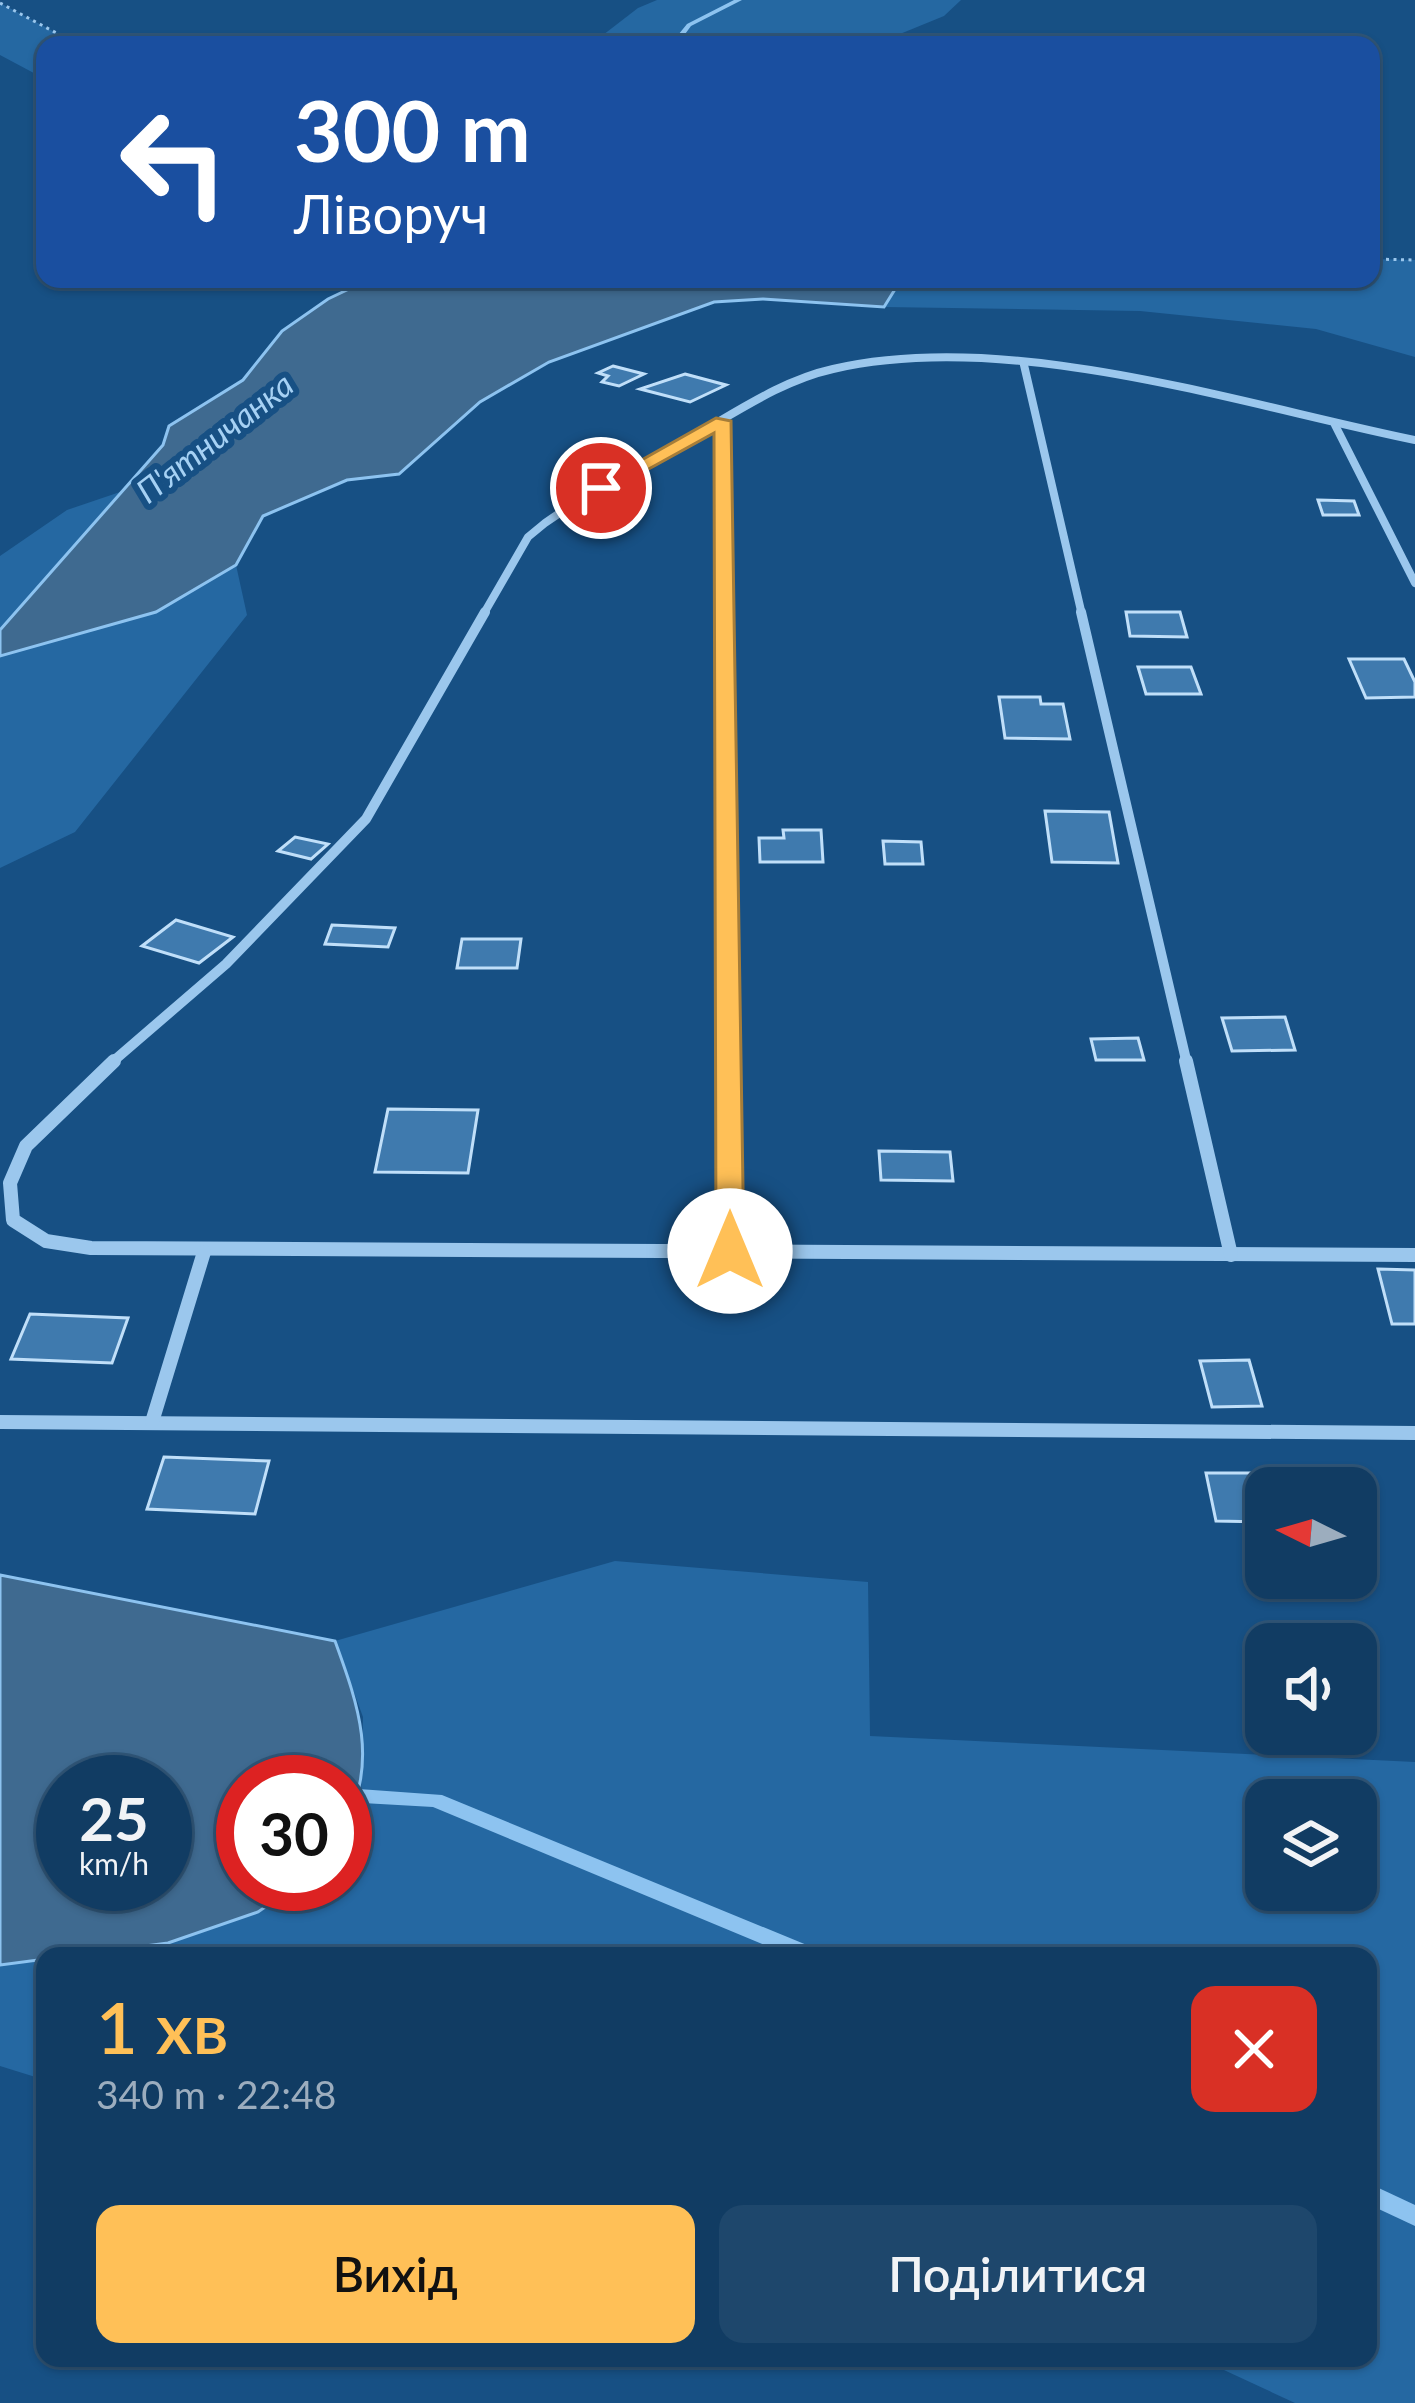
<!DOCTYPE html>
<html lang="uk">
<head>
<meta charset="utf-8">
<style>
  body { margin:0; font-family:Lato,sans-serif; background:#1e476c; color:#f1f3f6; height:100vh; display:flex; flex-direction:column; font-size:45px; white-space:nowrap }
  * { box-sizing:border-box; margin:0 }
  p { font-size:39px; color:#9cadbe }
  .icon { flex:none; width:66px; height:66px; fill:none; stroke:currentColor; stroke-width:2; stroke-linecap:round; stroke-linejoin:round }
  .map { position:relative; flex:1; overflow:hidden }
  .details { position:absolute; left:36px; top:1947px; width:1341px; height:420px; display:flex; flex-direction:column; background:#113c63; border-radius:24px; box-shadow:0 3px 9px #0004,0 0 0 3px #305678 }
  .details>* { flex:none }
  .top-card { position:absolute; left:36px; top:36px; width:1344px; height:252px; border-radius:24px; box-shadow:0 3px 9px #0004,0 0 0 3px #305678; background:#1a4fa0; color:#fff; overflow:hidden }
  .needle { width:78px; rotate:275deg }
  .tools { position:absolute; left:1245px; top:1467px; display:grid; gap:24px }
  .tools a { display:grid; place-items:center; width:132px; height:132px; border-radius:24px; background:#113c63; box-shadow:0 3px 9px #0004,0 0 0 3px #305678; font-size:60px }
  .speed { position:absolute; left:36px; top:1755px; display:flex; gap:24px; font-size:60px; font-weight:700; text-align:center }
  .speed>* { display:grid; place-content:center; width:156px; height:156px; border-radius:50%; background:#113c63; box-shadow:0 3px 9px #0004,0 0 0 3px #305678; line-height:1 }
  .speed small { font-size:30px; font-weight:400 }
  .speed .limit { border:18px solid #d22; background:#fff; color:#111 }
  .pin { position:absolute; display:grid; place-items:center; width:102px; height:102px; color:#fff; margin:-51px; border:6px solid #fff; border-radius:50%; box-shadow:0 3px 12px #0007 }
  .me { position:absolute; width:132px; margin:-66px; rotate:0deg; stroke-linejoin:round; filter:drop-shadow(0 0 9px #0008) }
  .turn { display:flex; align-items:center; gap:42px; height:252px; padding:0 60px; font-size:54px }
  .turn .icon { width:156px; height:156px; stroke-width:2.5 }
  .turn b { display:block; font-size:84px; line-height:102px }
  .round { display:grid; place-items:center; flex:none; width:126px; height:126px; border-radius:24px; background:#1e476c }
  .headline { display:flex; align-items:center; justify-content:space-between; height:204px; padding:0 60px }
  h1 { font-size:72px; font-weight:600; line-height:90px; color:#ffc057 }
  .action { display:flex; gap:24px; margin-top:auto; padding:24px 60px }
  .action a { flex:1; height:138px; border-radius:24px; background:#ffc057; color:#111; font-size:48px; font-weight:600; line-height:138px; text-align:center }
  .action a+a { background:#1e476c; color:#f1f3f6 }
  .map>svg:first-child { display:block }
  .green { fill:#2568a2; fill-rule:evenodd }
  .water { fill:#3f6a90; stroke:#8dc3f0; stroke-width:3; fill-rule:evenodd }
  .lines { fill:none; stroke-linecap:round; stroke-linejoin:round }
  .stream { fill:#8dc3f0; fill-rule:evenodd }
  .building { fill:#3f7aae; stroke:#c0dff9; stroke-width:3 }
  .path { stroke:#9bc7ed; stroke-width:3; stroke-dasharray:3 4.5; stroke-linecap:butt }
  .minor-far2 { stroke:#9bc7ed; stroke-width:8 }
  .minor-far1 { stroke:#9bc7ed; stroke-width:10 }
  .minor { stroke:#9bc7ed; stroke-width:14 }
  .route { fill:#ffc057; stroke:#a67d39; stroke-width:3 }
  .labels { text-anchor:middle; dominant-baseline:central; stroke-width:12; stroke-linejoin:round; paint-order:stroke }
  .far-water-label { font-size:33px; font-style:italic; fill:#a6d1f4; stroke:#175084 }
</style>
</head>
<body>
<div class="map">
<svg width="1415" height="2403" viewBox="0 0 1415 2403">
  <rect width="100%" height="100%" fill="#175084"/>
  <g class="green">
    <polygon points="657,0 961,0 944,16 873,45 590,45 638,8"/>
    <polygon points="0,3 79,45 45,45 45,79 0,55"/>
    <polygon points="1371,259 1415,260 1415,357 1316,329 1140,311 884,307 897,286 892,279 1371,279"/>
    <polygon points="120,492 0,630 0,556 67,510"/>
    <polygon points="236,565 247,615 75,832 0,868 0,656 156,612"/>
    <path d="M615,1561L868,1582L870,1736L1415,1762V2403H1295L1198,2358H1368V1956H88L168,1943L258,1912L299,1884H345V1827L361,1796L363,1717L335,1641ZM1266,1800H1356V1890H1266Z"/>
    <polygon points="45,1961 45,2080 0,2066 0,1965"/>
  </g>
  <g class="water">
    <polygon points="370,279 892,279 897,286 884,307 763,299 714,302 549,362 480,402 399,474 347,480 263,516 236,565 156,612 0,656 0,630 163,445 169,426 243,380 282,331 328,299"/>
    <path d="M0,1575L335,1641C359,1707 378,1761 345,1827V1782H243V1884H299L258,1912L168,1943L0,1965ZM63,1782H165V1884H63Z"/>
  </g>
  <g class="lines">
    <g class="stream">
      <polygon points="734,0 742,0 691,26 677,45 670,45 687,24"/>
      <polygon points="345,1788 442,1795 819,1950 822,1956 791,1956 433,1807 345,1802"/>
      <polygon points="1368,2183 1415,2205 1415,2226 1368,2204"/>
    </g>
  </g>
  <g class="building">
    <polygon points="613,366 644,374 619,386 602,382 608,376 598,373"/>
    <polygon points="685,374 726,385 690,402 640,389"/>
    <polygon points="1318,500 1354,501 1359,515 1323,515"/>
    <polygon points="1126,612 1180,612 1187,637 1130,636"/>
    <polygon points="1349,659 1404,659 1415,682 1415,697 1366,698"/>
    <polygon points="1138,667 1191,667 1201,694 1146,694"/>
    <polygon points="999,697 1040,697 1041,704 1063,704 1070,739 1005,738"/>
    <polygon points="1045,811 1109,812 1118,863 1052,862"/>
    <polygon points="783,830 821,830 823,862 760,862 759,838 784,838"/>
    <polygon points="295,837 328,844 311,859 278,851"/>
    <polygon points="883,841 921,842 923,864 885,864"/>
    <polygon points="176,920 233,937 199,963 142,946"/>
    <polygon points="332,925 395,928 388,947 325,944"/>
    <polygon points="462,939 521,939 517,968 457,968"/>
    <polygon points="1285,1017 1295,1050 1232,1051 1222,1018"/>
    <polygon points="1138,1038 1144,1060 1096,1060 1091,1039"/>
    <polygon points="388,1109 478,1110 468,1173 375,1172"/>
    <polygon points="879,1151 950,1152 953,1181 881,1180"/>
    <polygon points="1378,1269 1415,1270 1415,1324 1392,1324"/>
    <polygon points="30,1314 128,1318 112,1363 11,1359"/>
    <polygon points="1249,1360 1262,1406 1212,1407 1200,1361"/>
    <polygon points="164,1457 269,1461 255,1514 147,1509"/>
    <polygon points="1206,1473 1303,1473 1307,1488 1266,1488 1266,1522 1216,1521"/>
  </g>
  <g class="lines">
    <g class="path">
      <polyline points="0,3 79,45"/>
      <polyline points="1371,259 1415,260"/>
    </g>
    <g class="minor-far2">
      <polyline points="1024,365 1082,615"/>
      <polyline points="722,421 724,615"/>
      <polyline points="1335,425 1415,583"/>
      <path d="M483,615L528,537L545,523C592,490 644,465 694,436C738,411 783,380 833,369C1010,328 1239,404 1415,440"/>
    </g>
    <g class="minor-far1">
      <polyline points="724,612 728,1064"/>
      <polyline points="1081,612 1187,1064"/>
      <polyline points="110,1064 226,964 366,819 485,612"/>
    </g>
    <g class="minor">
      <polyline points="114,1061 26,1146 10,1183 13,1220 46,1241 91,1248 1415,1255"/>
      <polyline points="728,1061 730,1251"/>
      <polyline points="1186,1061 1231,1255"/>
      <polyline points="0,1422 1415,1433"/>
      <polyline points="152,1422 204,1252"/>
    </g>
  </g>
  <polygon class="route" points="716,418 731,421 744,1251 730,1259 716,1251 714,433 607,492 592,488"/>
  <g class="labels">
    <g class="far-water-label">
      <text transform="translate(214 437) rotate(-38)">П'ятничанка</text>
    </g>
  </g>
</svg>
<div class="tools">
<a><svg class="needle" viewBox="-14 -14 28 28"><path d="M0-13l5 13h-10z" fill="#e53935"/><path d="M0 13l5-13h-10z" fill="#9cadbe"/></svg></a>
<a><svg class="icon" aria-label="sound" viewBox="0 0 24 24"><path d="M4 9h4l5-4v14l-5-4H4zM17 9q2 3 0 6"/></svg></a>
<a><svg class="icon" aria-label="layers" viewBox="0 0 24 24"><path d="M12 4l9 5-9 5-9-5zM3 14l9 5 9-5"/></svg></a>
</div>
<div class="speed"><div>25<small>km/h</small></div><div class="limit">30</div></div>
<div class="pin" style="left:601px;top:488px;background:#d93025"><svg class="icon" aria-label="arrive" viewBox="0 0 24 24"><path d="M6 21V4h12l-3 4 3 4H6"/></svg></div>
<svg class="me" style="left:730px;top:1251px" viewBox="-20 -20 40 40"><circle r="19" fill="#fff"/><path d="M0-13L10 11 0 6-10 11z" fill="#ffc057"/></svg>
<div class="top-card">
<div class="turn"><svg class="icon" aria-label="left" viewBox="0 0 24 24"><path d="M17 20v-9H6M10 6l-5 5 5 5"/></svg><div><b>300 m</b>Ліворуч</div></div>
</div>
<section class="details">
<div class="headline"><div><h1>1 хв</h1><p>340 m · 22:48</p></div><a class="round" style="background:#d93025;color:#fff"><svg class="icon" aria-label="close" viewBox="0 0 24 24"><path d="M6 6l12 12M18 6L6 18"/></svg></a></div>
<div class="action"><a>Вихід</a><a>Поділитися</a></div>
</section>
</div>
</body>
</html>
